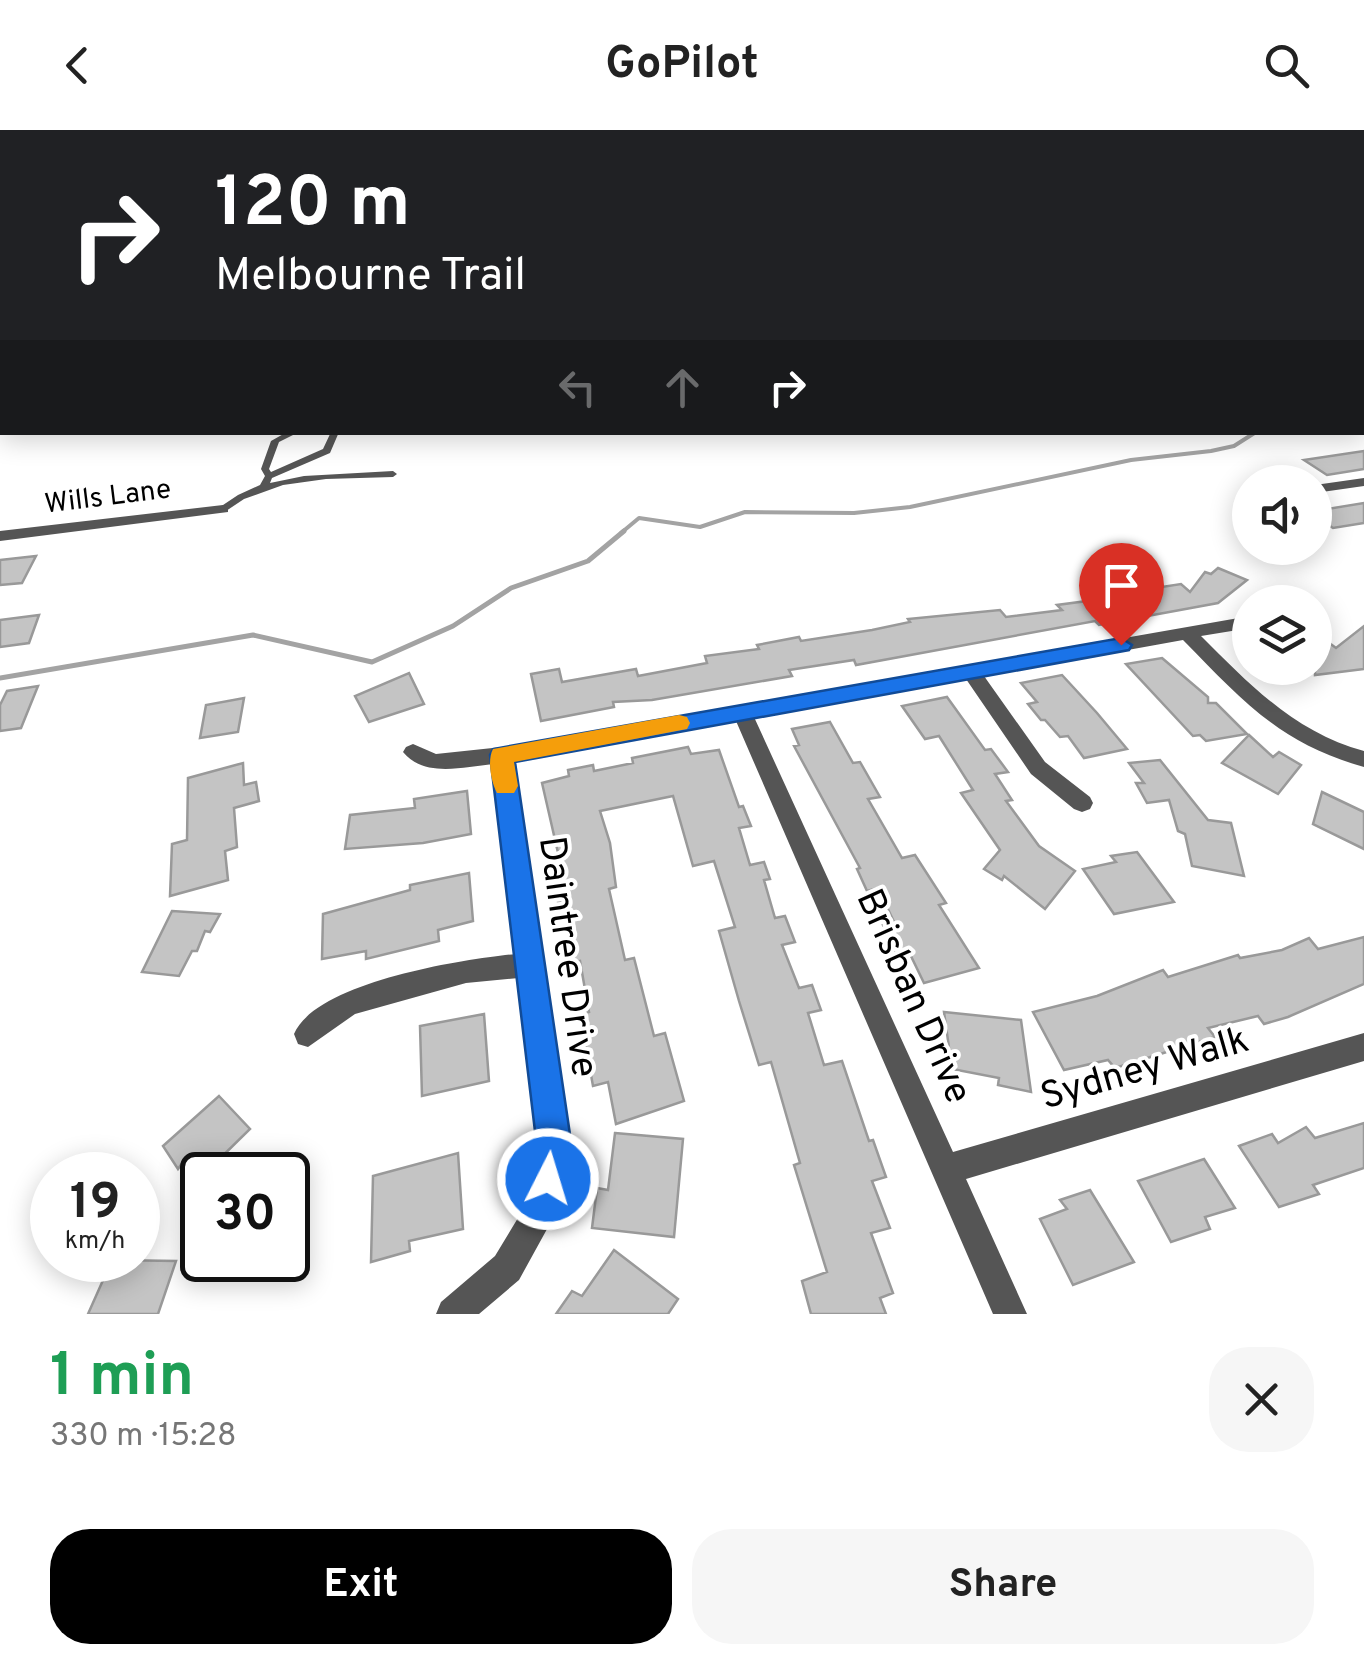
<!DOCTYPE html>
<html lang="en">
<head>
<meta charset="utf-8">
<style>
  body { margin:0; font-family:Overpass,sans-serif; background:#f6f6f6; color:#222; height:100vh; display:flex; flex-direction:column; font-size:38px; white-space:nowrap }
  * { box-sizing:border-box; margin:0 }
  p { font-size:32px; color:#767676 }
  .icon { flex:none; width:55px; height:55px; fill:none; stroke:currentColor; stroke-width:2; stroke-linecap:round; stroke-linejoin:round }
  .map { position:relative; height:1184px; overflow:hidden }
  .drawer { display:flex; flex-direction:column; background:#fff; flex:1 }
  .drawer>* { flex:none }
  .guide { position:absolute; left:0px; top:0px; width:1365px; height:305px; box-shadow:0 5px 25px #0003; background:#202124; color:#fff; overflow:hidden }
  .buttons { position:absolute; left:1232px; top:335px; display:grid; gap:20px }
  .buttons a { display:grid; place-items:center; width:100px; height:100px; border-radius:50%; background:#fff; box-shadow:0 5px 25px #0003; font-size:50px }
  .speed { position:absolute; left:30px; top:1022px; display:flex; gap:20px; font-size:50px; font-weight:700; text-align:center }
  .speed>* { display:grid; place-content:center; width:130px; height:130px; border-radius:50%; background:#fff; box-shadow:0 5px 25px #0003; line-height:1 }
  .speed small { font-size:25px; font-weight:400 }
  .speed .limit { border:5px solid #111; border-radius:15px; background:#fff; color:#111 }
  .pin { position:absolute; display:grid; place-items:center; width:85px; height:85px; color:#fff; margin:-102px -42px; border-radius:50% 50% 50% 0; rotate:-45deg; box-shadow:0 0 10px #0007 }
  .pin .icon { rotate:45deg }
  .me { position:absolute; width:110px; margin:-55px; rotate:5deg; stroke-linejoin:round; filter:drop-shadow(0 0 8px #0008) }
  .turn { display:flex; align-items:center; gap:35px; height:210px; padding:0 50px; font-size:45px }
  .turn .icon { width:130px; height:130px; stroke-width:2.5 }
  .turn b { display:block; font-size:70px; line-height:85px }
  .lanes { display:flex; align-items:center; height:95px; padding:0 50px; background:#0003; justify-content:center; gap:50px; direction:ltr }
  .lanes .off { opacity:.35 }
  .round { display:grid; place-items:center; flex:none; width:105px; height:105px; border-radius:40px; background:#f6f6f6 }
  .head { display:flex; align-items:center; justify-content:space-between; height:170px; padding:0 50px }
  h1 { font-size:60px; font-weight:700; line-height:75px; color:#1e9e55 }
  .action { display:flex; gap:20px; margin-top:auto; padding:20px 50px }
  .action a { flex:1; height:115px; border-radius:40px; background:#000; color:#fff; font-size:40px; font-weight:700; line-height:115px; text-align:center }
  .action a+a { background:#f6f6f6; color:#222 }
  header { display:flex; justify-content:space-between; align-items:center; height:130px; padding:0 50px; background:#fff; font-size:45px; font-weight:700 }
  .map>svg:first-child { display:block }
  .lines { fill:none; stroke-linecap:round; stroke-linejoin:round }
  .stream-far1 { stroke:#a3a3a3; stroke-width:4 }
  .stream { stroke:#a3a3a3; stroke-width:5 }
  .building { fill:#c4c4c4; stroke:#999; stroke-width:2.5 }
  .service { fill:#555; fill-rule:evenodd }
  .minor { fill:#555; fill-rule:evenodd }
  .route { fill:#1a73e8; stroke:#114b97; stroke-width:2.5 }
  .slow { fill:#f59e0b }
  .labels { text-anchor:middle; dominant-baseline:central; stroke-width:8; stroke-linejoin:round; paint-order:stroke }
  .far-street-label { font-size:28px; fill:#000; stroke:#fff }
  .near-street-label { font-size:38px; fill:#000; stroke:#fff }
</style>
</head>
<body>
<header><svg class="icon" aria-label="back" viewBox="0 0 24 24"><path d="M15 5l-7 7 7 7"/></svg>GoPilot<svg class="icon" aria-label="search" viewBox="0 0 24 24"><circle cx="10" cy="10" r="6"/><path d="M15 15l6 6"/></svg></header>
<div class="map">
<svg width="1364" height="1184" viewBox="0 0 1364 1184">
  <rect width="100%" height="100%" fill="#fff"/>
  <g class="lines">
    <polyline class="stream-far1" points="621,403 639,388 700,397 745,382 854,383 910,377 1131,330 1211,321 1234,316 1256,302"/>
    <polyline class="stream" points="0,548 253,505 372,532 453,496 511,458 588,431 624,401"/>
  </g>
  <g class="building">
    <polygon points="1364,321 1364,339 1327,345 1304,330"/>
    <polygon points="1364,373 1364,393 1333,398 1315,386 1315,381"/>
    <polygon points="36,426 22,453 0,455 0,430"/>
    <polygon points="1218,438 1247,450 1218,473 1099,495 1095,491 856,535 854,530 789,540 792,546 652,570 613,572 614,577 541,591 531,544 559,539 562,552 636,539 638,546 707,533 705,526 759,519 757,515 799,507 801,511 872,500 910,492 908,489 1000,480 1006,487 1062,480 1057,475 1102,469 1097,463 1133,458 1136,461 1181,454 1190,462 1205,442 1211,444"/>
    <polygon points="39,485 29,513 0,517 0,490"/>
    <polygon points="1364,496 1364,539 1315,545 1315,514 1328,512 1336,518"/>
    <polygon points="1162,528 1208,567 1208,573 1216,573 1247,604 1206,611 1200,605 1193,606 1126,534"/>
    <polygon points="409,543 424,574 369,592 355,566"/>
    <polygon points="1062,545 1097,583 1127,619 1084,628 1068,606 1060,607 1045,590 1041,590 1028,574 1037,572 1021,553"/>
    <polygon points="38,556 21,598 0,601 0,575 7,561"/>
    <polygon points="947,567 985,620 991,619 1008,642 995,644 1012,670 1006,671 1039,716 1075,741 1045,779 1004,746 1002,750 984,739 1000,720 961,663 973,660 939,606 925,609 902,576"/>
    <polygon points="244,568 238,602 200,608 206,575"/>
    <polygon points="830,592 853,633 860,632 880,667 868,669 902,728 915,725 946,773 939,775 979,838 924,853 908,820 894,823 883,795 894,792 878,758 867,761 857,739 860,738 794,616 799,615 792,599"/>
    <polygon points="1249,605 1273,627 1279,622 1301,635 1278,664 1222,633"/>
    <polygon points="688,617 691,624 719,620 739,677 743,676 751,696 739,698 750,735 764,732 770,749 764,750 775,788 785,786 795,812 782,815 799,858 812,855 821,880 808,883 824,935 842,931 869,1011 873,1010 886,1047 872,1051 890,1098 871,1103 893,1163 880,1168 886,1184 811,1184 802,1151 827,1142 794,1035 800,1033 771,932 759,935 739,871 719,801 735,797 714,731 693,736 673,666 600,681 610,713 616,757 609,759 625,830 634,828 654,906 665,903 684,971 616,994 608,952 593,956 580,884 589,882 580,831 574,832 564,770 558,772 555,750 564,749 542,653 569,646 568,640 593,635 594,641 633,633 632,628"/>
    <polygon points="1160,630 1208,690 1231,693 1244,746 1192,736 1185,704 1178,701 1169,670 1147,673 1136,653 1144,653 1129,633"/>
    <polygon points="243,633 244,655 256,652 259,671 234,678 237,717 225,721 228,750 170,766 172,714 187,710 188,648"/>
    <polygon points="467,661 471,704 423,713 345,719 350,685 415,678 414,669"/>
    <polygon points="1322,662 1364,682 1364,719 1313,694"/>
    <polygon points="1137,722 1174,772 1114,784 1083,739 1116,732 1111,726"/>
    <polygon points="469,743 473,791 438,800 439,811 366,829 366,821 322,829 323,784 410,760 410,755"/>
    <polygon points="172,781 220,784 210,802 205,801 197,821 192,821 179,846 142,842"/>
    <polygon points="1364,807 1364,854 1288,887 1264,894 1258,886 1208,898 1215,907 1115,938 1108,930 1064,940 1033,882 1097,866 1163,840 1168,847 1238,825 1240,828 1282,820 1309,808 1318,819"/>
    <polygon points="944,882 1021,890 1031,962 998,955 999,948 952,939"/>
    <polygon points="484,884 489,951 422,966 420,896"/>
    <polygon points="219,966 250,999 197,1051 183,1032 178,1039 163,1016"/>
    <polygon points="1364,993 1364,1038 1313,1055 1319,1064 1279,1077 1239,1016 1272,1004 1278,1013 1306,997 1315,1008"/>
    <polygon points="615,1003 683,1009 674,1107 592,1098 597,1058 608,1060"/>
    <polygon points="458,1023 463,1099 409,1111 410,1121 371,1132 373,1046"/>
    <polygon points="1204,1029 1235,1078 1205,1087 1210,1099 1171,1112 1138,1051"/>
    <polygon points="1090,1060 1134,1132 1073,1155 1040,1089 1067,1079 1060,1070"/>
    <polygon points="614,1120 678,1169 668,1184 556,1184 572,1161 582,1166"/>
    <polygon points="112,1130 176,1131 158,1184 88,1184"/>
  </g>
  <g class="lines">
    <g class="service">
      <polygon points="1362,139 1364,140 1364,144 1362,143"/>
      <polygon points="287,302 299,302 279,312 269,339 271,342 323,319 331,302 339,302 330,323 272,348 270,353 304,346 393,341 397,344 393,347 326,349 283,355 244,369 226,381 220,381 220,377 238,365 260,355 265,346 261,339 271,311"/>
    </g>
    <g class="minor">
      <rect x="0" y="185" width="2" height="6"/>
      <rect x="1362" y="206" width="2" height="6"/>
      <polygon points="2,254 2,263 0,264 0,255"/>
      <polygon points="1364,348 1364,356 1315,363 1315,355"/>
      <polygon points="223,375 228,376 228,382 0,411 0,401"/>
      <path d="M1250,486V498L1201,506C1250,555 1296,603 1364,621V637C1280,614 1242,570 1183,510L984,546L1045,632L1090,667L1093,673L1090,679L1082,682L1074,679L1031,644L966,549L754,587L953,1022L1364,903V931L966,1049L1027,1184H993L736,591L513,631L570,1018L552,1090L519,1150L479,1184H436L441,1172L495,1126L527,1073L540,1018L519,848L466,853L355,884L308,917L298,914L294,904C316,852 464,829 516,824L493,634C463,637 424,648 403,622L406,617L413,614L436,624L502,617Z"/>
    </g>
  </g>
  <linearGradient id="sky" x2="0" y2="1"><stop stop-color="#8cadcc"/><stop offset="0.45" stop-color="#fff"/><stop offset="1" stop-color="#fff" stop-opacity="0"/></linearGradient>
  <rect width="1364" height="301" fill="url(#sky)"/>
  <polygon class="route" points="1121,508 1132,515 1129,520 515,632 572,1018 560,1061 548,1066 535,1061 530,1049 537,1018 490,625 493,619"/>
  <path class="slow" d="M679,585L687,587L690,593L687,599L514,632L518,656L514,663H497C491,652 487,630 493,619Z"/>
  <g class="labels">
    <g class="far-street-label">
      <text transform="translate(108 368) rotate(-7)">Wills Lane</text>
    </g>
    <g class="near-street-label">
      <text transform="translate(566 827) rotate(82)">Daintree Drive</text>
      <text transform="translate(912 867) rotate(66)">Brisban Drive</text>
      <text transform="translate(1145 940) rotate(-16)">Sydney Walk</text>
    </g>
  </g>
</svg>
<div class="buttons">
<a><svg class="icon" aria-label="sound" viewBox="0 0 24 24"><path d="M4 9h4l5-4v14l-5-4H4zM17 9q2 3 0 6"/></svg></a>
<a><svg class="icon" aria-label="layers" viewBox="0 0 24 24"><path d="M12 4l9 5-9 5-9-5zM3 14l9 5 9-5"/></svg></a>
</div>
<div class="speed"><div>19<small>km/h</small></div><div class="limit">30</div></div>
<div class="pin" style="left:1121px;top:515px;background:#d93025"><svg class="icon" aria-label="arrive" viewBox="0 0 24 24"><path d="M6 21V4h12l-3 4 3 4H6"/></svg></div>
<svg class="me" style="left:548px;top:1049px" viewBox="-20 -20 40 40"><circle r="17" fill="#1a73e8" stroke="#fff" stroke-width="3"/><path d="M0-11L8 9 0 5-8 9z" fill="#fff"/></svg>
<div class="guide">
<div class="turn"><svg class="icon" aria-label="right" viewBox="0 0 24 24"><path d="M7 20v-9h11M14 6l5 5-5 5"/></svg><div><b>120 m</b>Melbourne Trail</div></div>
<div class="lanes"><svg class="icon off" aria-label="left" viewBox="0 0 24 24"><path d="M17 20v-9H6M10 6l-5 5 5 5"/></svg><svg class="icon off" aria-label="ahead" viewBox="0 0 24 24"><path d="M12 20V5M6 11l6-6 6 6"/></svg><svg class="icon" aria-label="right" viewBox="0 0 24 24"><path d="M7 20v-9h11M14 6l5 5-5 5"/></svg></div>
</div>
</div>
<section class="drawer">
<div class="head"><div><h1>1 min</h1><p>330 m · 15:28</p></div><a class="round"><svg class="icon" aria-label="close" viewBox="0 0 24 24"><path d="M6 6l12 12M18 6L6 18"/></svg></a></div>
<div class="action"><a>Exit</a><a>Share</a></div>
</section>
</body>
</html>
